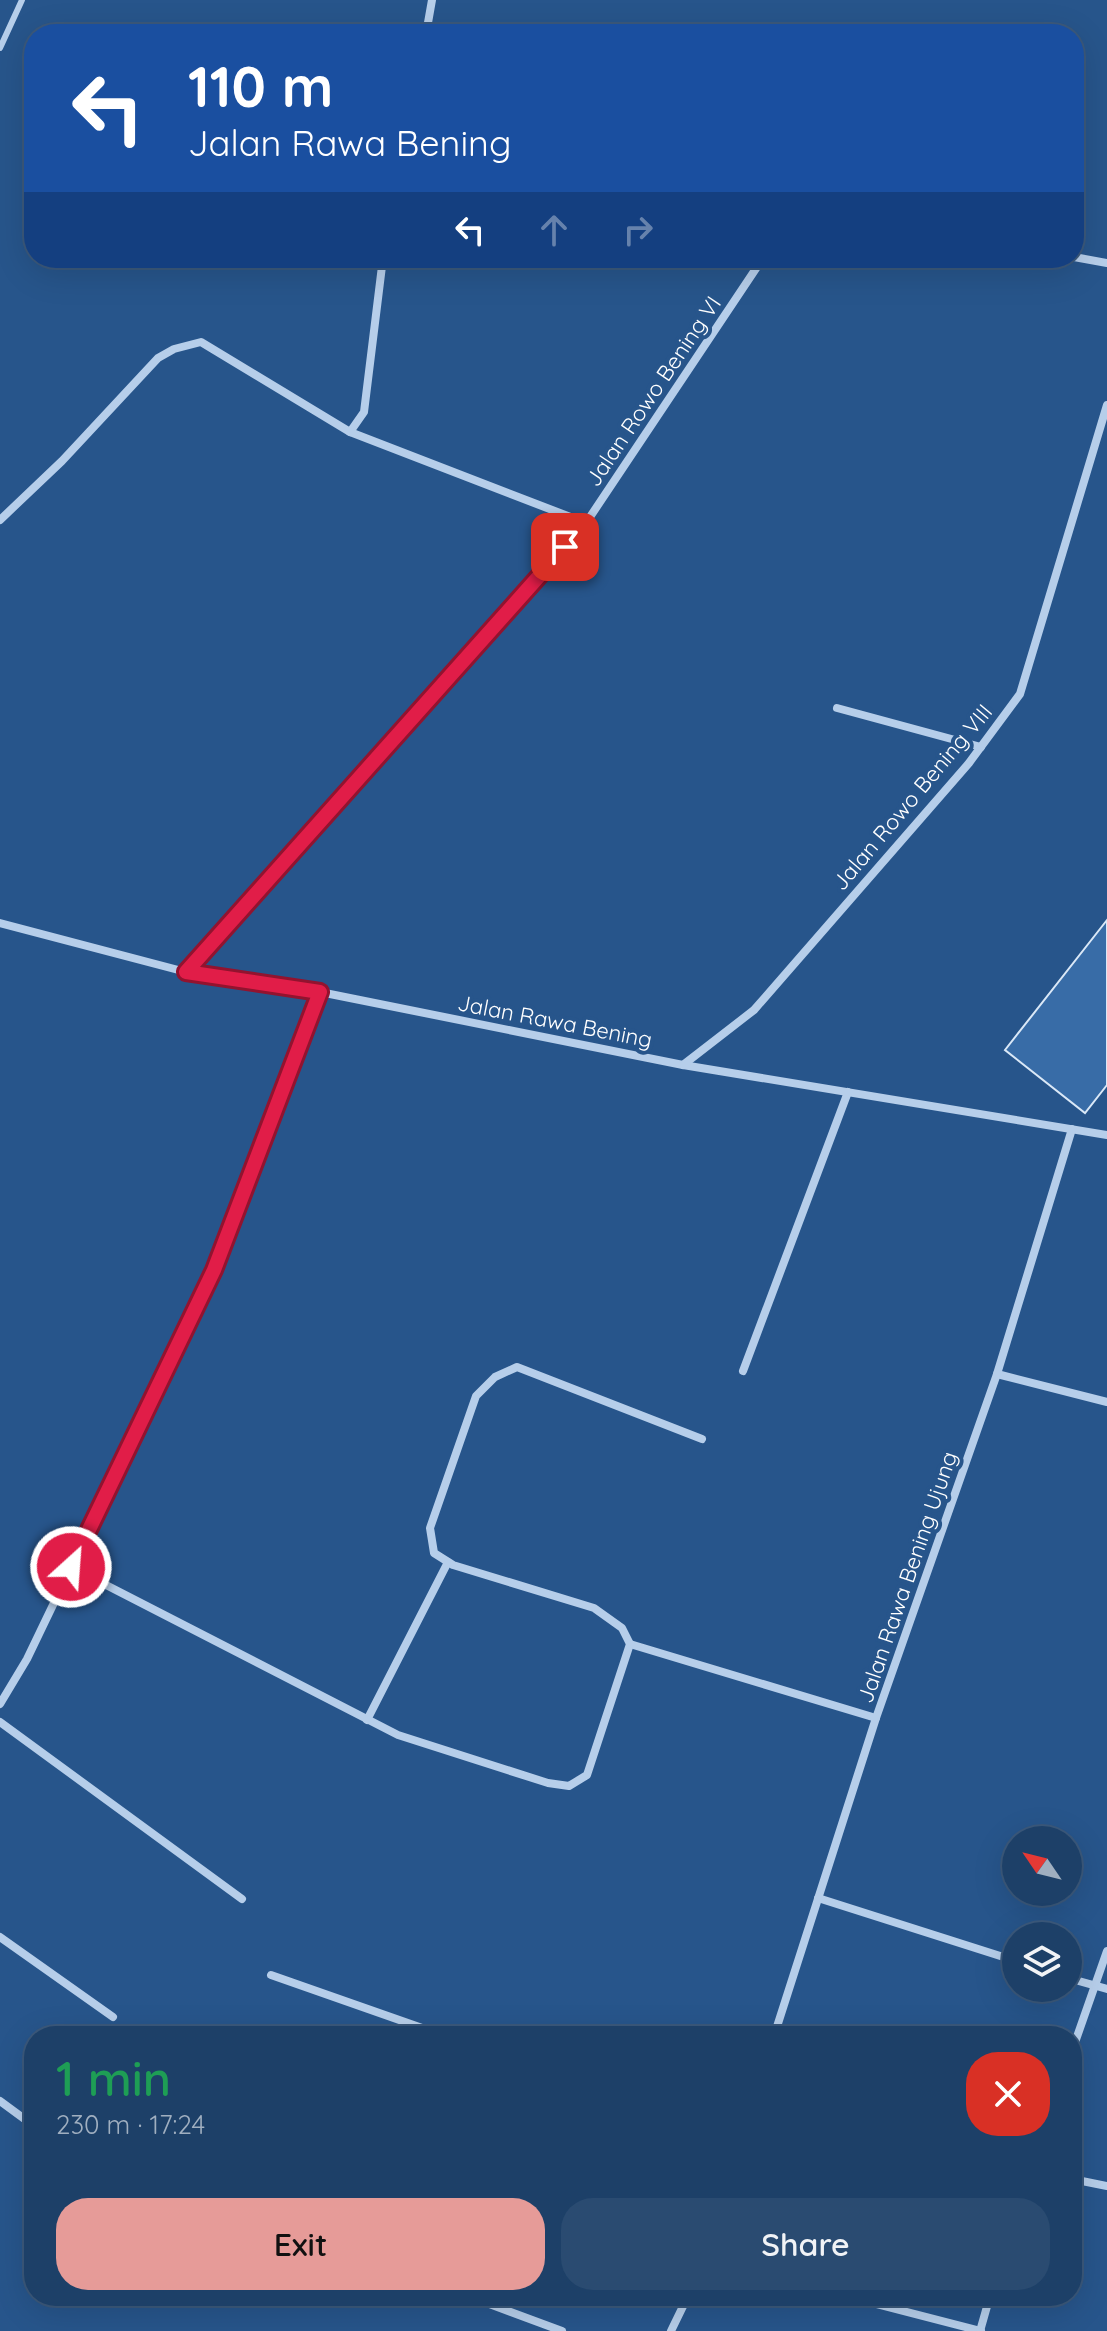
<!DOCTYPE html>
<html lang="en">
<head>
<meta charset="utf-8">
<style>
  body { margin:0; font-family:Quicksand,sans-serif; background:#2a4b71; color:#f1f3f6; height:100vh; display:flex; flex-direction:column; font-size:30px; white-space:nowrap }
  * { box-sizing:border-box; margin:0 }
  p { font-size:26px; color:#a0afc0 }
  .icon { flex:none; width:44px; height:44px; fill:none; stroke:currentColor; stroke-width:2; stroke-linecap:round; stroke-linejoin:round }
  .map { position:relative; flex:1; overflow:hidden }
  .sheet { position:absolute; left:24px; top:2026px; width:1058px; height:280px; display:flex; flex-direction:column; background:#1d4068; border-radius:32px; box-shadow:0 8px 32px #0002,0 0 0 2px #3b597c }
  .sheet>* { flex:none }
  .hud { position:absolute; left:24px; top:24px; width:1060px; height:244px; border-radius:32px; box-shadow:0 8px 32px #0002,0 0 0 2px #3b597c; background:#1a4fa0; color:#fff; overflow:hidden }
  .needle { width:52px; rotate:305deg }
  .fabs { position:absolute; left:1002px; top:1826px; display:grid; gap:16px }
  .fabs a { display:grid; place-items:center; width:80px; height:80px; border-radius:50%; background:#1d4068; box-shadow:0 8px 32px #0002,0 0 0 2px #3b597c; font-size:40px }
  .pin { position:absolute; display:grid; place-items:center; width:68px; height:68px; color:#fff; margin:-34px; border-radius:16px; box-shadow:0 4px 12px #0006 }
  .me { position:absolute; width:88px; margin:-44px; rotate:26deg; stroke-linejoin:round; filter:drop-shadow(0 0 6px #0008) }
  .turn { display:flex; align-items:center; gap:28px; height:168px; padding:0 32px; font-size:36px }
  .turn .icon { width:104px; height:104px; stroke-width:2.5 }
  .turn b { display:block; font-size:56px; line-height:68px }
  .lanes { display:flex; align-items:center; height:76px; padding:0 32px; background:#0003; justify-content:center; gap:40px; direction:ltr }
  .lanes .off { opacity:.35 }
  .round { display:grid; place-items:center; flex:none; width:84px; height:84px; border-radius:32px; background:#2a4b71 }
  .head { display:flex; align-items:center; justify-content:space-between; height:136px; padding:0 32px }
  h1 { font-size:48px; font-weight:600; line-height:60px; color:#1e9e55 }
  .action { display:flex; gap:16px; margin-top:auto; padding:16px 32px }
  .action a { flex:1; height:92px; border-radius:32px; background:#e69b98; color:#111; font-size:32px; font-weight:600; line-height:92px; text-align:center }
  .action a+a { background:#2a4b71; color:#f1f3f6 }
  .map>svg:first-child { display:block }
  .building { fill:#386ca7; stroke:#dae8f7; stroke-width:2 }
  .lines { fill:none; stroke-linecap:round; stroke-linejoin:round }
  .service { stroke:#b6ceea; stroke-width:6 }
  .minor { stroke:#b6ceea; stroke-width:8 }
  .route-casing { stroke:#92132f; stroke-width:20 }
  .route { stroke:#e11d48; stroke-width:14 }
  .labels { text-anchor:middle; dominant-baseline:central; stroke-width:8; stroke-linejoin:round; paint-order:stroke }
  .street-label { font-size:22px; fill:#fff; stroke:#27558b }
</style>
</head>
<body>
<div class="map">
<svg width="1107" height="2331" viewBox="0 0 1107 2331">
  <rect width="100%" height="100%" fill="#27558b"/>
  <polygon class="building" points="1107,920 1107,1085 1085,1113 1005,1050"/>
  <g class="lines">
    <polyline class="service" points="0,48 22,0"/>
    <g class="minor">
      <polyline points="426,34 432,0"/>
      <polyline points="1074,257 1107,263"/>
      <polyline points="350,432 586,523"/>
      <polyline points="0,520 62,461 158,358 174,349 201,342 350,432 364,412 383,258"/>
      <polyline points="837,708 981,747"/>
      <polyline points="0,923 186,972 320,992 683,1065 1107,1135"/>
      <polyline points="186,972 586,523 763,258"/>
      <polyline points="683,1065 754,1010 969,763 1020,694 1107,405"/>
      <polyline points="743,1371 848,1092"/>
      <polyline points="997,1374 1107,1402"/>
      <polyline points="71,1567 398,1735 548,1783 569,1786 587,1775 630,1644 622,1628 594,1608 453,1565 434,1553 430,1528 476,1396 495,1377 517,1367 702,1439"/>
      <polyline points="630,1644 876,1718"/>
      <polyline points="0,1704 27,1659 214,1270 320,992"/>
      <polyline points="367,1720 448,1562"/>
      <polyline points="0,1722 242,1899"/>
      <polyline points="818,1898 1016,1961"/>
      <polyline points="0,1937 113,2017"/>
      <polyline points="271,1975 445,2036"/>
      <polyline points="1068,1978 1107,1989"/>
      <polyline points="774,2036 876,1718 997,1374 1072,1129"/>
      <polyline points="1072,2051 1107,1951"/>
      <polyline points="0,2101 34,2126"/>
      <polyline points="1072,2179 1107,2186"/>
      <polyline points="468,2296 562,2331"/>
      <polyline points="845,2296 981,2331"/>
      <polyline points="671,2331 688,2296"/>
      <polyline points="980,2331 990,2296"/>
    </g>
  </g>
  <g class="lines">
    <g class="route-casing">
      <polyline id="route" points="71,1567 214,1270 320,992 186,972 565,547"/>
    </g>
    <use href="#route" class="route"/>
  </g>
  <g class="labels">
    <g class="street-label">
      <text transform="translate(653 391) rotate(-56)">Jalan Rowo Bening VI</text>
      <text transform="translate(912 797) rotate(-50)">Jalan Rowo Bening VIII</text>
      <text transform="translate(555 1021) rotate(11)">Jalan Rawa Bening</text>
      <text transform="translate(907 1577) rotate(-71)">Jalan Rawa Bening Ujung</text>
    </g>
  </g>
</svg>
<div class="fabs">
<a><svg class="needle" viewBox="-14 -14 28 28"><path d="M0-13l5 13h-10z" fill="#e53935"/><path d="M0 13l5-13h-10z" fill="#a0afc0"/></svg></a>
<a><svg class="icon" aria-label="layers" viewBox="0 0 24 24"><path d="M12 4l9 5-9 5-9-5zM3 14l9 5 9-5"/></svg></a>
</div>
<div class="pin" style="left:565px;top:547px;background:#d93025"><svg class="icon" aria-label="arrive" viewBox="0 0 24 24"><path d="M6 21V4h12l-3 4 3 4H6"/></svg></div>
<svg class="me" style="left:71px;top:1567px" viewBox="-20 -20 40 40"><circle r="17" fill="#e11d48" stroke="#fff" stroke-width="3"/><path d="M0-11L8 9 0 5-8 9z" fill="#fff"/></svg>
<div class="hud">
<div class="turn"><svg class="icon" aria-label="left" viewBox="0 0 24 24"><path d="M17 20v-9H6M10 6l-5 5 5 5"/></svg><div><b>110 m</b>Jalan Rawa Bening</div></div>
<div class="lanes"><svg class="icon" aria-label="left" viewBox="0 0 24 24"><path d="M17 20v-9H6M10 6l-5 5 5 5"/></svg><svg class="icon off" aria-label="ahead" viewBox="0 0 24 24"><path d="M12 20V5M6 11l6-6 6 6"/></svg><svg class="icon off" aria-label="right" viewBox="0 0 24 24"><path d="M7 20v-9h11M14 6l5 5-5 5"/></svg></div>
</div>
<section class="sheet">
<div class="head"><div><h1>1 min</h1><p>230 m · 17:24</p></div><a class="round" style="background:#d93025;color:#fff"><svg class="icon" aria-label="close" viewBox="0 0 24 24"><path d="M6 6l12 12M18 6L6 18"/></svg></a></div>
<div class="action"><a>Exit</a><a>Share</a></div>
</section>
</div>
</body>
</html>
